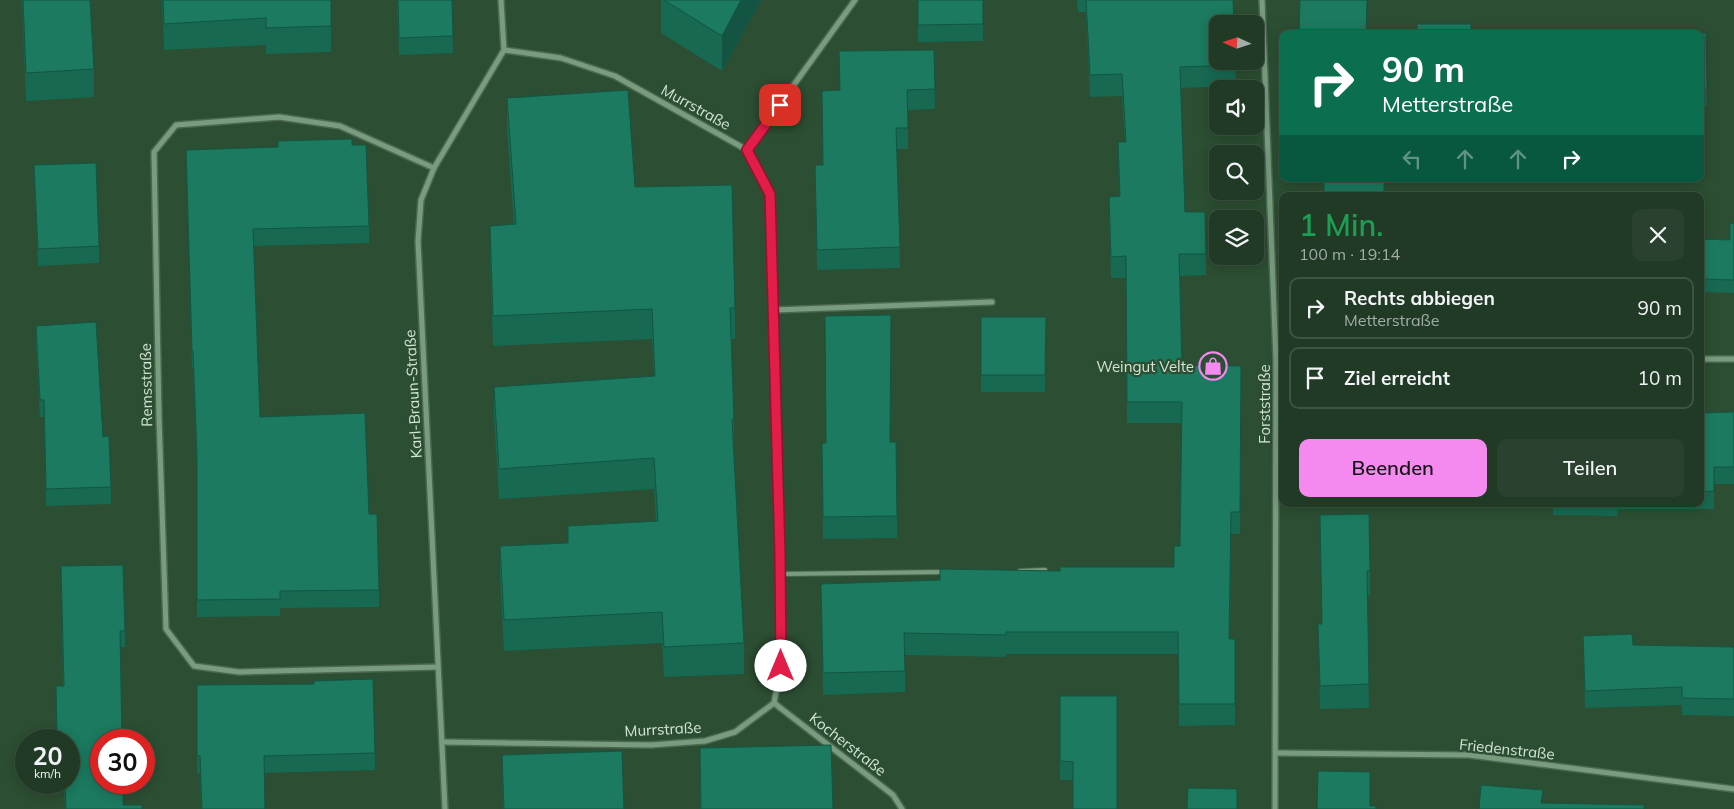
<!DOCTYPE html>
<html lang="de">
<head>
<meta charset="utf-8">
<style>
  body { margin:0; font-family:Mulish,sans-serif; background:#29412e; color:#f1f3f6; height:100vh; display:flex; flex-direction:column; font-size:19px; white-space:nowrap }
  * { box-sizing:border-box; margin:0 }
  p { font-size:16px; color:#a2ada7 }
  .icon { flex:none; width:28px; height:28px; fill:none; stroke:currentColor; stroke-width:2; stroke-linecap:round; stroke-linejoin:round }
  .map { position:relative; flex:1; overflow:hidden }
  .drawer { position:absolute; left:1279px; top:192px; width:425px; height:315px; display:flex; flex-direction:column; background:#213a26; border-radius:10px; box-shadow:0 2px 12px #0003,0 0 0 1px #3e5443 }
  .drawer>* { flex:none }
  .top-card { position:absolute; left:1279px; top:30px; width:425px; height:152px; border-radius:10px; box-shadow:0 2px 12px #0003,0 0 0 1px #3e5443; background:#0b6e4f; color:#fff; overflow:hidden }
  .needle { width:32px; rotate:273deg }
  .fabs { position:absolute; left:1209px; top:15px; display:grid; gap:10px }
  .fabs a { display:grid; place-items:center; width:55px; height:55px; border-radius:10px; background:#213a26; box-shadow:0 2px 12px #0003,0 0 0 1px #3e5443; font-size:25px }
  .speed { position:absolute; left:15px; top:729px; display:flex; gap:10px; font-size:25px; font-weight:700; text-align:center }
  .speed>* { display:grid; place-content:center; width:65px; height:65px; border-radius:50%; background:#213a26; box-shadow:0 2px 12px #0003,0 0 0 1px #3e5443; line-height:1 }
  .speed small { font-size:12px; font-weight:400 }
  .speed .limit { border:8px solid #d22; background:#fff; color:#111 }
  .pin { position:absolute; display:grid; place-items:center; width:42px; height:42px; color:#fff; margin:-21px; border-radius:10px; box-shadow:0 2px 8px #0006 }
  .me { position:absolute; width:55px; margin:-28px; rotate:0deg; stroke-linejoin:round; filter:drop-shadow(0 0 4px #0008) }
  .turn { display:flex; align-items:center; gap:18px; height:105px; padding:0 20px; font-size:22px }
  .turn .icon { width:65px; height:65px; stroke-width:2.5 }
  .turn b { display:block; font-size:35px; line-height:42px }
  .lanes { display:flex; align-items:center; height:48px; padding:0 20px; background:#0003; justify-content:center; gap:25px; direction:ltr }
  .lanes .off { opacity:.35 }
  .round { display:grid; place-items:center; flex:none; width:52px; height:52px; border-radius:10px; background:#29412e }
  .overview { display:flex; align-items:center; justify-content:space-between; height:85px; padding:0 20px }
  h1 { font-size:30px; font-weight:600; line-height:38px; color:#1e9e55 }
  .action { display:flex; gap:10px; margin-top:auto; padding:10px 20px }
  .action a { flex:1; height:58px; border-radius:10px; background:#f489ef; color:#111; font-size:20px; font-weight:600; line-height:58px; text-align:center }
  .action a+a { background:#29412e; color:#f1f3f6 }
  ul { padding:0; list-style:none }
  li { display:flex; align-items:center; gap:15px; height:62px; margin:0 10px 8px; padding:0 10px; border:2px solid #3e5443; border-radius:10px }
  li div { flex:1 }
  li b { display:block; font-size:19px }
  li em { font-style:normal }
  .map>svg:first-child { display:block }
  .lines { fill:none; stroke-linecap:round; stroke-linejoin:round }
  .lane-casing { stroke:#4c6851; stroke-width:6 }
  .street-casing { stroke:#4c6851; stroke-width:8 }
  .lane { stroke:#789c7d; stroke-width:4 }
  .street { stroke:#789c7d; stroke-width:5 }
  .wall { fill:#176952 }
  .shaded-wall { fill:#135542 }
  .building { fill:#1b7a5f; stroke:#135542 }
  .route-casing { stroke:#92132f; stroke-width:12 }
  .route { stroke:#e11d48; stroke-width:9 }
  .labels { text-anchor:middle; dominant-baseline:central; stroke-width:4.5; stroke-linejoin:round; paint-order:stroke }
  .street-label { font-size:15px; fill:#d2e5d4; stroke:#2c4e32 }
  .poi-label { font-size:15px; fill:#d2e5d4; stroke:#2c4e32; text-anchor:end }
</style>
</head>
<body>
<div class="map">
<svg width="1734" height="809" viewBox="0 0 1734 809">
  <rect width="100%" height="100%" fill="#2c4e32"/>
  <g class="lines">
    <g class="lane-casing">
      <g id="lane">
        <polyline points="1020,571 1045,570"/>
        <polyline points="781,574 943,572"/>
      </g>
    </g>
    <g class="street-casing">
      <g id="street">
        <polyline points="1262,0 1276,360 1275,809"/>
        <polyline points="747,150 855,0"/>
        <polyline points="434,168 340,126 279,117 176,125 154,152 159,417 166,629 194,666 239,672 438,667"/>
        <polyline points="774,310 992,302"/>
        <polyline points="1700,359 1734,359"/>
        <polyline points="774,703 893,795 902,809"/>
        <polyline points="442,742 651,745 705,741 735,732 774,703 781,666 781,574 769,194 747,150 615,76 561,58 504,50"/>
        <polyline points="1276,753 1469,755 1734,789"/>
        <polyline points="445,809 418,241 421,200 434,168 504,50 501,0"/>
      </g>
    </g>
    <use href="#lane" class="lane"/>
    <use href="#street" class="street"/>
  </g>
  <g class="wall">
    <polygon points="22,0 90,0 94,69 94,97 26,101"/>
    <polygon points="162,0 331,0 331,52 266,54 266,45 164,50"/>
    <polygon points="397,0 452,0 453,53 399,55"/>
    <polygon points="661,0 761,0 722,71 661,33"/>
    <polygon points="918,0 983,0 983,41 918,42"/>
    <polygon points="1077,0 1233,0 1236,86 1180,88 1185,212 1206,254 1206,275 1180,276 1182,365 1241,366 1240,534 1231,534 1230,639 1235,639 1235,725 1179,726 1178,654 1006,654 1006,657 905,655 905,692 823,695 821,584 940,580 1060,571 1174,567 1180,546 1182,423 1127,423 1126,278 1111,278 1109,218 1109,197 1119,197 1118,142 1125,142 1122,96 1090,97 1086,12 1078,12"/>
    <polygon points="1706,33 1707,106 1700,106 1700,34"/>
    <polygon points="934,50 935,109 908,110 908,149 897,149 900,268 817,270 815,165 823,165 840,90"/>
    <polygon points="507,98 635,187 735,308 735,339 731,339 734,419 734,449 744,643 744,674 664,677 662,643 504,651 500,577 500,546 568,543 568,526 656,521 654,489 499,499 494,417 494,387 654,376 652,339 493,346 490,256 490,226 514,225 507,129"/>
    <polygon points="352,145 369,226 369,243 254,246 260,417 369,514 379,590 379,607 280,608 280,616 197,617 197,472 193,368 192,368 186,150"/>
    <polygon points="34,165 99,246 99,263 38,266"/>
    <polygon points="1734,224 1734,293 1700,292 1700,239 1730,240"/>
    <polygon points="981,317 1046,317 1045,392 981,392"/>
    <polygon points="36,326 103,437 111,487 111,504 46,506 44,417 40,417 36,343"/>
    <polygon points="1734,412 1734,484 1714,484 1714,509 1618,509 1617,516 1553,515 1553,504 1700,504 1700,413"/>
    <polygon points="890,442 897,516 897,538 823,539 822,443"/>
    <polygon points="1320,515 1370,571 1370,595 1367,595 1369,708 1320,709 1318,624 1322,624"/>
    <polygon points="61,566 125,631 125,647 120,647 123,805 142,809 65,809 64,782 69,782 63,686"/>
    <polygon points="1583,636 1633,645 1734,647 1734,716 1682,715 1682,705 1585,708"/>
    <polygon points="197,685 375,753 375,770 264,773 265,809 201,809 200,773 197,773"/>
    <polygon points="1060,696 1117,809 1073,780 1060,780"/>
    <polygon points="700,748 833,809 700,809"/>
    <polygon points="502,755 624,809 503,809"/>
  </g>
  <polygon class="shaded-wall" points="741,0 761,0 722,71 722,36"/>
  <g class="building">
    <polygon points="23,0 90,0 94,69 26,73"/>
    <polygon points="163,0 331,0 331,26 266,28 266,18 164,24"/>
    <polygon points="398,0 452,0 453,36 399,38"/>
    <polygon points="664,0 741,0 722,36"/>
    <polygon points="918,0 983,0 983,24 918,25"/>
    <polygon points="1086,0 1233,0 1234,24 1218,24 1218,61 1236,61 1236,65 1180,67 1185,212 1205,212 1206,254 1179,254 1182,365 1241,366 1240,512 1231,512 1229,639 1235,639 1235,704 1179,704 1178,632 1006,632 1006,635 904,633 905,671 823,673 821,584 940,580 940,569 1060,571 1060,567 1174,567 1174,546 1180,546 1182,402 1127,402 1126,256 1111,257 1109,197 1120,196 1118,142 1126,142 1122,74 1090,75"/>
    <polygon points="1300,0 1367,0 1366,34 1299,33"/>
    <rect x="1417" y="24" width="54" height="10"/>
    <polygon points="1706,33 1707,88 1700,89 1700,34 1655,34"/>
    <polygon points="934,50 935,89 907,90 908,128 896,128 900,247 817,250 815,165 823,165 822,91 840,90 839,51"/>
    <polygon points="628,90 635,187 732,185 735,308 730,308 734,419 732,419 744,643 664,647 662,612 504,620 500,546 568,543 568,526 658,521 654,458 499,469 494,387 655,376 652,309 493,316 490,226 516,224 507,98"/>
    <polygon points="352,139 352,145 366,145 369,226 253,229 260,417 365,413 369,514 377,514 379,590 280,591 280,599 197,600 197,455 193,351 192,351 186,150 278,147 278,141"/>
    <polygon points="96,163 99,246 38,249 34,165"/>
    <rect x="1324" y="179" width="60" height="17"/>
    <polygon points="1513,193 1604,194 1604,196 1513,196"/>
    <polygon points="1730,223 1734,224 1734,280 1700,279 1700,239 1730,240"/>
    <polygon points="891,315 890,442 896,442 897,516 823,517 822,443 826,443 825,316"/>
    <polygon points="981,317 1046,317 1045,375 981,375"/>
    <polygon points="96,322 103,437 109,436 111,487 46,489 44,400 40,400 36,326"/>
    <polygon points="1734,412 1734,467 1714,467 1714,491 1700,492 1700,413"/>
    <polygon points="1369,514 1370,571 1367,571 1369,684 1320,686 1318,624 1322,624 1320,515"/>
    <polygon points="123,565 125,631 120,631 122,740 101,740 101,782 123,782 123,805 142,805 142,809 66,809 65,782 69,782 69,740 57,740 56,686 64,686 61,566"/>
    <polygon points="1632,634 1633,645 1734,647 1734,699 1682,698 1682,687 1585,691 1583,636"/>
    <polygon points="373,679 375,753 264,756 265,809 202,809 200,756 197,756 197,685 314,684 314,681"/>
    <polygon points="1060,696 1117,696 1117,809 1073,809 1073,762 1060,761"/>
    <polygon points="831,745 833,809 701,809 700,748"/>
    <polygon points="622,751 624,809 504,809 502,755"/>
    <polygon points="1318,771 1370,772 1370,806 1376,806 1376,809 1317,809"/>
    <polygon points="1481,785 1543,790 1541,803 1644,805 1644,809 1479,809"/>
    <polygon points="1188,788 1237,789 1237,809 1187,809"/>
  </g>
  <g class="lines">
    <g class="route-casing">
      <polyline id="route" points="780,105 747,150 770,194 780,555 781,666"/>
    </g>
    <use href="#route" class="route"/>
  </g>
  <defs>
    <g id="shop-ring" transform="scale(1.4375)"><circle r="9.5" fill="#2c4e32" stroke="#f489ef" stroke-width="1.5"/><path d="M-5-2.5h2.3a2.7 3.5 0 0 1 5.4 0H5L5.5 6h-11ZM-1.5-2.5h3a1.5 2.3 0 0 0-3 0Z" fill="#f489ef"/></g>
  </defs>
  <g fill-rule="evenodd">
    <use href="#shop-ring" x="1213" y="366"/>
  </g>
  <g class="labels">
    <g class="street-label">
      <text transform="translate(696 107) rotate(29)">Murrstraße</text>
      <text transform="translate(146 385) rotate(-91)">Remsstraße</text>
      <text transform="translate(413 394) rotate(-93)">Karl-Braun-Straße</text>
      <text transform="translate(1264 404) rotate(-90)">Forststraße</text>
      <text transform="translate(663 729) rotate(-3)">Murrstraße</text>
      <text transform="translate(848 744) rotate(38)">Kocherstraße</text>
      <text transform="translate(1507 749) rotate(6)">Friedenstraße</text>
    </g>
    <g class="poi-label">
      <text x="1194" y="366">Weingut Velte</text>
    </g>
  </g>
</svg>
<div class="fabs">
<a><svg class="needle" viewBox="-14 -14 28 28"><path d="M0-13l5 13h-10z" fill="#e53935"/><path d="M0 13l5-13h-10z" fill="#a2ada7"/></svg></a>
<a><svg class="icon" aria-label="sound" viewBox="0 0 24 24"><path d="M4 9h4l5-4v14l-5-4H4zM17 9q2 3 0 6"/></svg></a>
<a><svg class="icon" aria-label="search" viewBox="0 0 24 24"><circle cx="10" cy="10" r="6"/><path d="M15 15l6 6"/></svg></a>
<a><svg class="icon" aria-label="layers" viewBox="0 0 24 24"><path d="M12 4l9 5-9 5-9-5zM3 14l9 5 9-5"/></svg></a>
</div>
<div class="speed"><div>20<small>km/h</small></div><div class="limit">30</div></div>
<div class="pin" style="left:780px;top:105px;background:#d93025"><svg class="icon" aria-label="arrive" viewBox="0 0 24 24"><path d="M6 21V4h12l-3 4 3 4H6"/></svg></div>
<svg class="me" style="left:781px;top:666px" viewBox="-20 -20 40 40"><circle r="19" fill="#fff"/><path d="M0-13L10 11 0 6-10 11z" fill="#e11d48"/></svg>
<div class="top-card">
<div class="turn"><svg class="icon" aria-label="right" viewBox="0 0 24 24"><path d="M7 20v-9h11M14 6l5 5-5 5"/></svg><div><b>90 m</b>Metterstraße</div></div>
<div class="lanes"><svg class="icon off" aria-label="left" viewBox="0 0 24 24"><path d="M17 20v-9H6M10 6l-5 5 5 5"/></svg><svg class="icon off" aria-label="ahead" viewBox="0 0 24 24"><path d="M12 20V5M6 11l6-6 6 6"/></svg><svg class="icon off" aria-label="ahead" viewBox="0 0 24 24"><path d="M12 20V5M6 11l6-6 6 6"/></svg><svg class="icon" aria-label="right" viewBox="0 0 24 24"><path d="M7 20v-9h11M14 6l5 5-5 5"/></svg></div>
</div>
<section class="drawer">
<div class="overview"><div><h1>1 Min.</h1><p>100 m · 19:14</p></div><a class="round"><svg class="icon" aria-label="close" viewBox="0 0 24 24"><path d="M6 6l12 12M18 6L6 18"/></svg></a></div>
<ul>
<li><svg class="icon" aria-label="right" viewBox="0 0 24 24"><path d="M7 20v-9h11M14 6l5 5-5 5"/></svg><div><b>Rechts abbiegen</b><p>Metterstraße</p></div><em>90 m</em></li>
<li><svg class="icon" aria-label="arrive" viewBox="0 0 24 24"><path d="M6 21V4h12l-3 4 3 4H6"/></svg><div><b>Ziel erreicht</b></div><em>10 m</em></li>
</ul>
<div class="action"><a>Beenden</a><a>Teilen</a></div>
</section>
</div>
</body>
</html>
